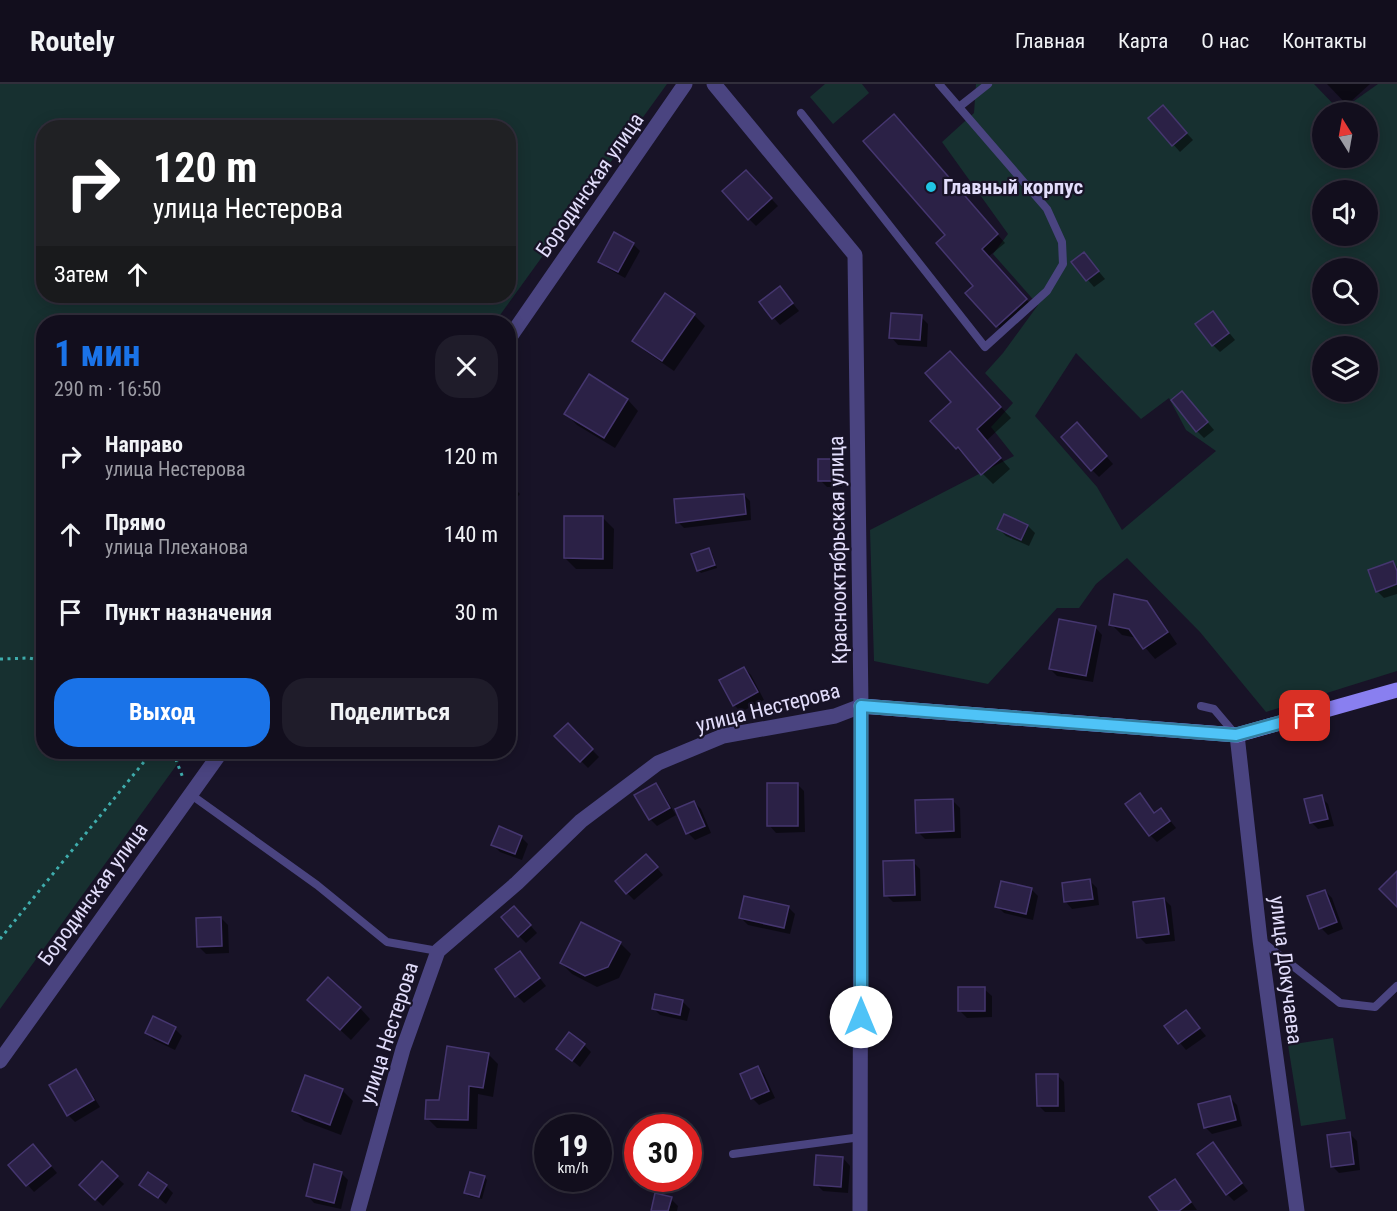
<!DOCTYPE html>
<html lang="ru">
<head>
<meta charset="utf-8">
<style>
  body { margin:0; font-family:"Roboto Condensed",sans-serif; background:#1f1c2a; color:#f1f3f6; height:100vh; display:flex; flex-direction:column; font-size:22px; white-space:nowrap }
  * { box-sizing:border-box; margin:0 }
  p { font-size:20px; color:#9c9ca4 }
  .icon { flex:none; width:33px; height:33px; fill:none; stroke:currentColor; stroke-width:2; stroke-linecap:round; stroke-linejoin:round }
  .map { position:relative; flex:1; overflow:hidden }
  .sheet { position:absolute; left:36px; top:231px; width:480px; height:444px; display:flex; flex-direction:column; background:#120e1d; border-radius:24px; box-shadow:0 3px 15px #0003,0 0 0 2px #312e3b }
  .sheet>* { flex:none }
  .banner { position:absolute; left:36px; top:36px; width:480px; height:183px; border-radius:24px; box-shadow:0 3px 15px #0003,0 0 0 2px #312e3b; background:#202124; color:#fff; overflow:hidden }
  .needle { width:39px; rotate:349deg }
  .controls { position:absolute; left:1312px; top:18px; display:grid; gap:12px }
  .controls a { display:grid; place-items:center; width:66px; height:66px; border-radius:50%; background:#120e1d; box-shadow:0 3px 15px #0003,0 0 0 2px #312e3b; font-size:30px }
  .speed { position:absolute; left:534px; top:1030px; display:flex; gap:12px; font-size:30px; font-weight:700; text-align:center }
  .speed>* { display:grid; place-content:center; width:78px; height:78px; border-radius:50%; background:#120e1d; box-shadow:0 3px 15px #0003,0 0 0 2px #312e3b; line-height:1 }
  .speed small { font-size:15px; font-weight:400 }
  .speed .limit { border:9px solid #d22; background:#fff; color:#111 }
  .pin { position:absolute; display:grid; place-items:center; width:51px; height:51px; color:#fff; margin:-26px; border-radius:12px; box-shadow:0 3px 9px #0006 }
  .me { position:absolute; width:66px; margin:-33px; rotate:0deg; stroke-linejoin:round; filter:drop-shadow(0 0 4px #0008) }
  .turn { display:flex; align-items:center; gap:21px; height:126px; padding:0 18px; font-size:27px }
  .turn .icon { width:78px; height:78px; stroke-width:2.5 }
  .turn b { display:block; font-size:42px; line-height:51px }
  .then { display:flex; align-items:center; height:57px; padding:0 18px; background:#0003; gap:12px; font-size:22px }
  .round { display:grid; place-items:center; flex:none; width:63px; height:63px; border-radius:24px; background:#1f1c2a }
  .summary { display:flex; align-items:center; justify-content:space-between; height:102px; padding:0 18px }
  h1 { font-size:36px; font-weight:700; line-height:45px; color:#1a73e8 }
  .cta { display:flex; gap:12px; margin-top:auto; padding:12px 18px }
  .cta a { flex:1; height:69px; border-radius:24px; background:#1a73e8; color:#fff; font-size:24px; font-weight:700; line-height:69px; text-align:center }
  .cta a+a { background:#1f1c2a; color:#f1f3f6 }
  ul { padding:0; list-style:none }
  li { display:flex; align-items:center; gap:18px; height:78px; padding:0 18px }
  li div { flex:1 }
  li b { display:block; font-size:22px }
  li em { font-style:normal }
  header { display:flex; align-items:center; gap:36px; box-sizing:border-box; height:84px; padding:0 30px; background:#120e1d; border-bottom:2px solid #312e3b }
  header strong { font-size:28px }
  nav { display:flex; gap:33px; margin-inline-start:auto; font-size:21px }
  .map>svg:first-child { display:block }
  .green { fill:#173030; fill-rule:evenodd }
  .shadow { fill:#0007 }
  .building { fill:#2b2146; stroke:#45366f; stroke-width:1.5 }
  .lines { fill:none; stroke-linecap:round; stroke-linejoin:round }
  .path { stroke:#3fadad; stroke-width:3; stroke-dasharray:3 4.5; stroke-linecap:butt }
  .lane { stroke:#4a4480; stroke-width:8 }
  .street { stroke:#4a4480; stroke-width:15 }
  .secondary { stroke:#897ff0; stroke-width:15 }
  .route-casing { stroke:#337fa1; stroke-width:15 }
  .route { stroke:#4fc3f7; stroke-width:10 }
  .poi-dot { fill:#20c5e4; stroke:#181327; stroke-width:2 }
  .labels { text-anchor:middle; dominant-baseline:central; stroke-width:4.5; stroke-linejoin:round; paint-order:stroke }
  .street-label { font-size:21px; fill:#e2ddfb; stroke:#181327 }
  .poi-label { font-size:21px; font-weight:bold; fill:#e2ddfb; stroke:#181327; text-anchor:start }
</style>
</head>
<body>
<header>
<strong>Routely</strong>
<nav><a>Главная</a><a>Карта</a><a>О нас</a><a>Контакты</a></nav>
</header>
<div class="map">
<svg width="1397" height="1127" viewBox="0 0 1397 1127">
  <rect width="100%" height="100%" fill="#181327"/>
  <g class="green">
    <path d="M0,0H667L495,238H44V668H186L0,925ZM44,44H508V212H44Z"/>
    <polygon points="825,0 862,0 869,9 833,40 810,13"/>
    <path d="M976,0H1314L1340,27L1378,0H1397V587L1266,628L1200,548L1127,474L1096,500L1079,524H1057L988,600L874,577L870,446L1014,372L991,343L1013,319L985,289L1003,269L1038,221L993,170L1008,150L942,58L974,29ZM1323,28H1368V74H1323ZM1323,106H1368V152H1323ZM1323,184H1368V230H1323ZM1323,262H1368V308H1323ZM1076,269L1141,335L1169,314L1186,346L1216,367L1122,446L1097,403L1035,332Z"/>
    <polygon points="1333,954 1346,1035 1301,1042 1288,961"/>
  </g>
  <g class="shadow">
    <polygon points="1327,0 1370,0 1347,21"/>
    <polygon points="1169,30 1193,56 1180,68 1150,34"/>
    <polygon points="902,40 1005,159 988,173 1034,224 1005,250 968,209 975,202"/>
    <polygon points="753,95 778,122 756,142 749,135"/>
    <polygon points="633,160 640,167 625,194 607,184 600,177"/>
    <polygon points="1090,177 1105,195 1094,203 1073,179"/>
    <polygon points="780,204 799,227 780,241 761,219"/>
    <polygon points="1213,229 1235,256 1220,268 1213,261"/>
    <polygon points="694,231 705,242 674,287 645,267 634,256"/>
    <polygon points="921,233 928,240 927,263 898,261 891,253"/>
    <polygon points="960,279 1011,334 986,357 1010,385 993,400 957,364 953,318"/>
    <polygon points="590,293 628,316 638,327 615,364 577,341 566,330"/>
    <polygon points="1189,316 1214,346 1204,354 1197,347"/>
    <polygon points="1084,347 1113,380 1099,393 1092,386"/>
    <polygon points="835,377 842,384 842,403 827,403 820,396"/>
    <polygon points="508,398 520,410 512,419 508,416"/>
    <polygon points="744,411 750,417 751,436 684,444 678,438"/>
    <polygon points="1005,432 1028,442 1035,449 1029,462 1006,452 999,445"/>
    <polygon points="603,434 614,445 613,485 576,485 565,474"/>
    <polygon points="709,466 712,469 717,484 701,489 698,486"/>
    <polygon points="1393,479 1397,483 1397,510 1384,514 1377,507"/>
    <polygon points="1146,518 1157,530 1177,560 1155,575 1137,554 1122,551 1111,540"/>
    <polygon points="1095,543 1102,551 1093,598 1057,592 1050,585"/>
    <polygon points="744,584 751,591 764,616 741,628 734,621"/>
    <polygon points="568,641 599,673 588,684 556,652"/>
    <polygon points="797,700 804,707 805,748 776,749 769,741"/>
    <polygon points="655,701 662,708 676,731 657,742 650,735"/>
    <polygon points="1321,713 1328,720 1334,742 1318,745 1311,738"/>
    <polygon points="953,717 960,724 961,754 925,755 918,748"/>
    <polygon points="694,718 701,725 711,749 695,756 688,749"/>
    <polygon points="1146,718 1155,730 1161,725 1176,744 1157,758 1150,751"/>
    <polygon points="521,753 528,760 522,776 500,768 493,761"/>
    <polygon points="913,778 920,785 921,817 893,818 886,811"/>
    <polygon points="653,779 663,791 634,816 627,809"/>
    <polygon points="1090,797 1097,804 1099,821 1072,825 1065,817"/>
    <polygon points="1031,805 1038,812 1033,836 1004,829 997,822"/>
    <polygon points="1325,807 1332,814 1343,845 1328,851 1321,844"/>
    <polygon points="1164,815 1171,822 1175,857 1146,860 1139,853"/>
    <polygon points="788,823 795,830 790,850 748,841 741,834"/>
    <polygon points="521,831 537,849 526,859 519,852"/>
    <polygon points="221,834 228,841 229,869 206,870 199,863"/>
    <polygon points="620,859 631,870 619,894 597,903 572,890 561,879"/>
    <polygon points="520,869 546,902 524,919 517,912"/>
    <polygon points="984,905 992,912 992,933 967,934 960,927"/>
    <polygon points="683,918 690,925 687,937 660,931 653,924"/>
    <polygon points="360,924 370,935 351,956 320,927"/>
    <polygon points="1186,928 1206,952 1186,966 1166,942"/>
    <polygon points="175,945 182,952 175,966 154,956 147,949"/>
    <polygon points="584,961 591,968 580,983 558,965"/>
    <polygon points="488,970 498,980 493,1013 478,1010 477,1045 437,1044 427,1034 440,1018"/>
    <polygon points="757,983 764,990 775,1014 759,1021 752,1014"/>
    <polygon points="75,987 82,994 100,1023 75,1038 68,1031"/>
    <polygon points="1057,991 1064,998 1065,1028 1045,1028 1038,1021"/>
    <polygon points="342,1006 353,1017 341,1051 304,1037 293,1026"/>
    <polygon points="1230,1014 1237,1021 1242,1042 1212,1050 1205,1043"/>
    <polygon points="1350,1050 1357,1057 1360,1086 1339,1089 1332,1082"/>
    <polygon points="1213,1060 1248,1107 1234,1117 1227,1110"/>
    <polygon points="40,1069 57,1089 34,1108 10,1081"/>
    <polygon points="843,1074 850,1082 848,1109 823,1107 816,1100"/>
    <polygon points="102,1080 124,1100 103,1122 81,1101"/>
    <polygon points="341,1089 348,1096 341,1125 314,1119 307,1111"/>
    <polygon points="484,1093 487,1096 482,1115 469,1112 466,1109"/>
    <polygon points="1174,1097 1181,1104 1197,1126 1161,1127"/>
    <polygon points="141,1100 166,1102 173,1109 166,1120"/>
    <polygon points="671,1115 678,1122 677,1127 652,1127"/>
  </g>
  <g class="building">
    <polygon points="1163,21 1187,49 1172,62 1148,34"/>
    <polygon points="894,30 998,150 982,165 1027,215 996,243 965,209 973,202 936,159 945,151 863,57"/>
    <polygon points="746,86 772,114 748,136 722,107"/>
    <polygon points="614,148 634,159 618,188 598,178"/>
    <polygon points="1084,168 1099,187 1086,197 1071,178"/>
    <polygon points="780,202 793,219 772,235 759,218"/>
    <polygon points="665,209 695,230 662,277 632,257"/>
    <polygon points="1213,227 1229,249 1212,262 1195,240"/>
    <polygon points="891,229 922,231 920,256 889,254"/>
    <polygon points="950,267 1001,323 977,345 1001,374 981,391 958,363 956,365 930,337 951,318 925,289"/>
    <polygon points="589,290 628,315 604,354 564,330"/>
    <polygon points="1182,307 1208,338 1196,348 1171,316"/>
    <polygon points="1077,338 1107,372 1091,387 1061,353"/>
    <rect x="818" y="375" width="17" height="22"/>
    <polygon points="744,410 746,430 676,439 674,415"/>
    <polygon points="1004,430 1028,441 1021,456 997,445"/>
    <polygon points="564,432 603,432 603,475 564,474"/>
    <polygon points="709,464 715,481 697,487 691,470"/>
    <polygon points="1393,477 1397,487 1397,500 1376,508 1368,486"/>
    <polygon points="1114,510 1147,517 1168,548 1143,565 1129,545 1109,541"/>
    <polygon points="1059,535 1096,542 1086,592 1049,585"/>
    <polygon points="744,583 758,608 733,622 719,596"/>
    <polygon points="568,639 593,665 580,678 554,652"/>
    <polygon points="656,699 670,724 649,736 634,711"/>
    <rect x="767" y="699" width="31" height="43"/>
    <polygon points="1140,709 1154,729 1161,724 1170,737 1149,752 1125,720"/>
    <polygon points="1322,711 1328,735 1310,739 1304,715"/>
    <polygon points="953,715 954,747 916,749 915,716"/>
    <polygon points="694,717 705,742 686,750 675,725"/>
    <polygon points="499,742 522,752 515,770 491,761"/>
    <polygon points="646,770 658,783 626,810 615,797"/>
    <polygon points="914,776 915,811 884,812 883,777"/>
    <polygon points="1397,787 1397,823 1379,805"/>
    <polygon points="1090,795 1093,815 1064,818 1062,799"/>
    <polygon points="1001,797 1032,804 1026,830 995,823"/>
    <polygon points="1325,806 1337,838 1319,845 1307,812"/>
    <polygon points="744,812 789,822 784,844 739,834"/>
    <polygon points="1164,814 1169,850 1137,854 1133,818"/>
    <polygon points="514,822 531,841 518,853 501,833"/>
    <polygon points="221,833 222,862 197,863 196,834"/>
    <polygon points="581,838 621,858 608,883 585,892 560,879"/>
    <polygon points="520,867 540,894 515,913 495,885"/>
    <polygon points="328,893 361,923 340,946 307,916"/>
    <rect x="958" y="903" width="27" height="24"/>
    <polygon points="655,910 683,916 680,931 652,925"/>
    <polygon points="1186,926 1200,944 1178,960 1164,942"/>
    <polygon points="153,932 176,943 168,960 145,949"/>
    <polygon points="569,948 585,960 572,977 556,965"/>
    <polygon points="447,962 489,969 483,1004 469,1002 468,1036 425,1035 426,1016 439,1016"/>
    <polygon points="758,982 769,1007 751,1015 740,990"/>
    <polygon points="76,985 94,1016 67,1032 49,1001"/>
    <polygon points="1036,990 1058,990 1058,1022 1037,1022"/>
    <polygon points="305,991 343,1005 330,1041 292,1027"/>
    <polygon points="1230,1012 1236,1036 1204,1044 1198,1020"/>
    <polygon points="1350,1048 1354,1080 1331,1083 1327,1051"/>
    <polygon points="1213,1058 1242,1099 1226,1111 1197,1070"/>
    <polygon points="33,1060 51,1082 26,1102 8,1081"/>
    <polygon points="816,1071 843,1073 841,1103 814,1101"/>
    <polygon points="102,1077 118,1092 95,1116 79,1101"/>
    <polygon points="314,1080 342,1088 334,1119 306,1112"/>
    <polygon points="148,1088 167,1101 158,1114 139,1101"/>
    <polygon points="470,1088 485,1092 479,1113 464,1109"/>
    <polygon points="1175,1095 1191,1118 1179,1127 1159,1127 1149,1113"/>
    <polygon points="655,1109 672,1113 668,1127 651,1127"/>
  </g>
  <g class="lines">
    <g class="path">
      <polyline points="0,575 29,574 44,577"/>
      <polyline points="173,668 183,694"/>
      <polyline points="0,855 152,668"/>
    </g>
    <g class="lane">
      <polyline points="959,23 988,0"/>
      <polyline points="801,29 985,263 1047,207 1063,180 1062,158 1047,125 939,0"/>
      <polyline points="1201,622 1214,625 1236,651"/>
      <polyline points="190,710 317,801 387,858 438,867"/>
      <polyline points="1260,856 1340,919 1375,923 1397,902"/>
      <polyline points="733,1070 861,1053"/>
    </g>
    <g class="street">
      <polyline points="714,0 855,171 861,622 860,1127"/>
      <polyline points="508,256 685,0"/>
      <polyline points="1237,651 1260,856 1297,1127"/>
      <polyline points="0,977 221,668"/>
      <polyline points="358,1127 403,965 438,867 517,799 581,737 658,679 723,652 835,632 861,622"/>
    </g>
    <polyline class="secondary" points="861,622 1237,651 1397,606"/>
  </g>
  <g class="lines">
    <g class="route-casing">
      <polyline id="route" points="861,933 861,622 1236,651 1305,632"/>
    </g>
    <use href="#route" class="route"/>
  </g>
  <circle class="poi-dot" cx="931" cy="103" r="6"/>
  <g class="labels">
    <g class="street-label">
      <text transform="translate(590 101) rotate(-55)">Бородинская улица</text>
      <text transform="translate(838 466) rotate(-91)">Краснооктябрьская улица</text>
      <text transform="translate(768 624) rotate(-14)">улица Нестерова</text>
      <text transform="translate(93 810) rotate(-54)">Бородинская улица</text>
      <text transform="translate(1286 886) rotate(83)">улица Докучаева</text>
      <text transform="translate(389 949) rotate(-72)">улица Нестерова</text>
    </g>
    <g class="poi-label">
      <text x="943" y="103">Главный корпус</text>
    </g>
  </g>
</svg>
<div class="controls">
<a><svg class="needle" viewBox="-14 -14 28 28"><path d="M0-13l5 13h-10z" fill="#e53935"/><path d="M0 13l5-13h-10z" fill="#9c9ca4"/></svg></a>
<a><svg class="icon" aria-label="sound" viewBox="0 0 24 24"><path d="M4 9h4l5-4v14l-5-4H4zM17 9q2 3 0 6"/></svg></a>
<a><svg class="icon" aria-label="search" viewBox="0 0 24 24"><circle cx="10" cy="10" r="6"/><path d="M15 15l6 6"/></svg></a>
<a><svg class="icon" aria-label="layers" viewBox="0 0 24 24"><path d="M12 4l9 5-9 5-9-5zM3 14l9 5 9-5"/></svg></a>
</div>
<div class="speed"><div>19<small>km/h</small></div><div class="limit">30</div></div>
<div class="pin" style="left:1305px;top:632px;background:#d93025"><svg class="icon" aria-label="arrive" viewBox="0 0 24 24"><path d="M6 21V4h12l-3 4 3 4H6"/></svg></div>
<svg class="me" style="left:861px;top:933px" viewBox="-20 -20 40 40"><circle r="19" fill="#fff"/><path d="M0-13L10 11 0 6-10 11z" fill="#4fc3f7"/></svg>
<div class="banner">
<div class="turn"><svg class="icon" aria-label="right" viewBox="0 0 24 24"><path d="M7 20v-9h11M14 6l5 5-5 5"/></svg><div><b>120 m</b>улица Нестерова</div></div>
<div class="then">Затем<svg class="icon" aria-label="ahead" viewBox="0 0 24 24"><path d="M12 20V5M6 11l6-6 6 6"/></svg></div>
</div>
<section class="sheet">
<div class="summary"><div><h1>1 мин</h1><p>290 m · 16:50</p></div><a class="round"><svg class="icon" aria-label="close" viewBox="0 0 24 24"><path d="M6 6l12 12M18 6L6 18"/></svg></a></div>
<ul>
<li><svg class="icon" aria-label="right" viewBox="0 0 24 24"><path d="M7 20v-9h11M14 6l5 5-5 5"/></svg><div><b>Направо</b><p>улица Нестерова</p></div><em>120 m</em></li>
<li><svg class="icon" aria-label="ahead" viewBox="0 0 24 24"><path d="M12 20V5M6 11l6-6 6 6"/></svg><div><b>Прямо</b><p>улица Плеханова</p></div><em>140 m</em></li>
<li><svg class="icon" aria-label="arrive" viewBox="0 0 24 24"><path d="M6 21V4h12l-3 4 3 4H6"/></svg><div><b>Пункт назначения</b></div><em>30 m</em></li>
</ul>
<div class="cta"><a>Выход</a><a>Поделиться</a></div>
</section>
</div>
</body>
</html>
